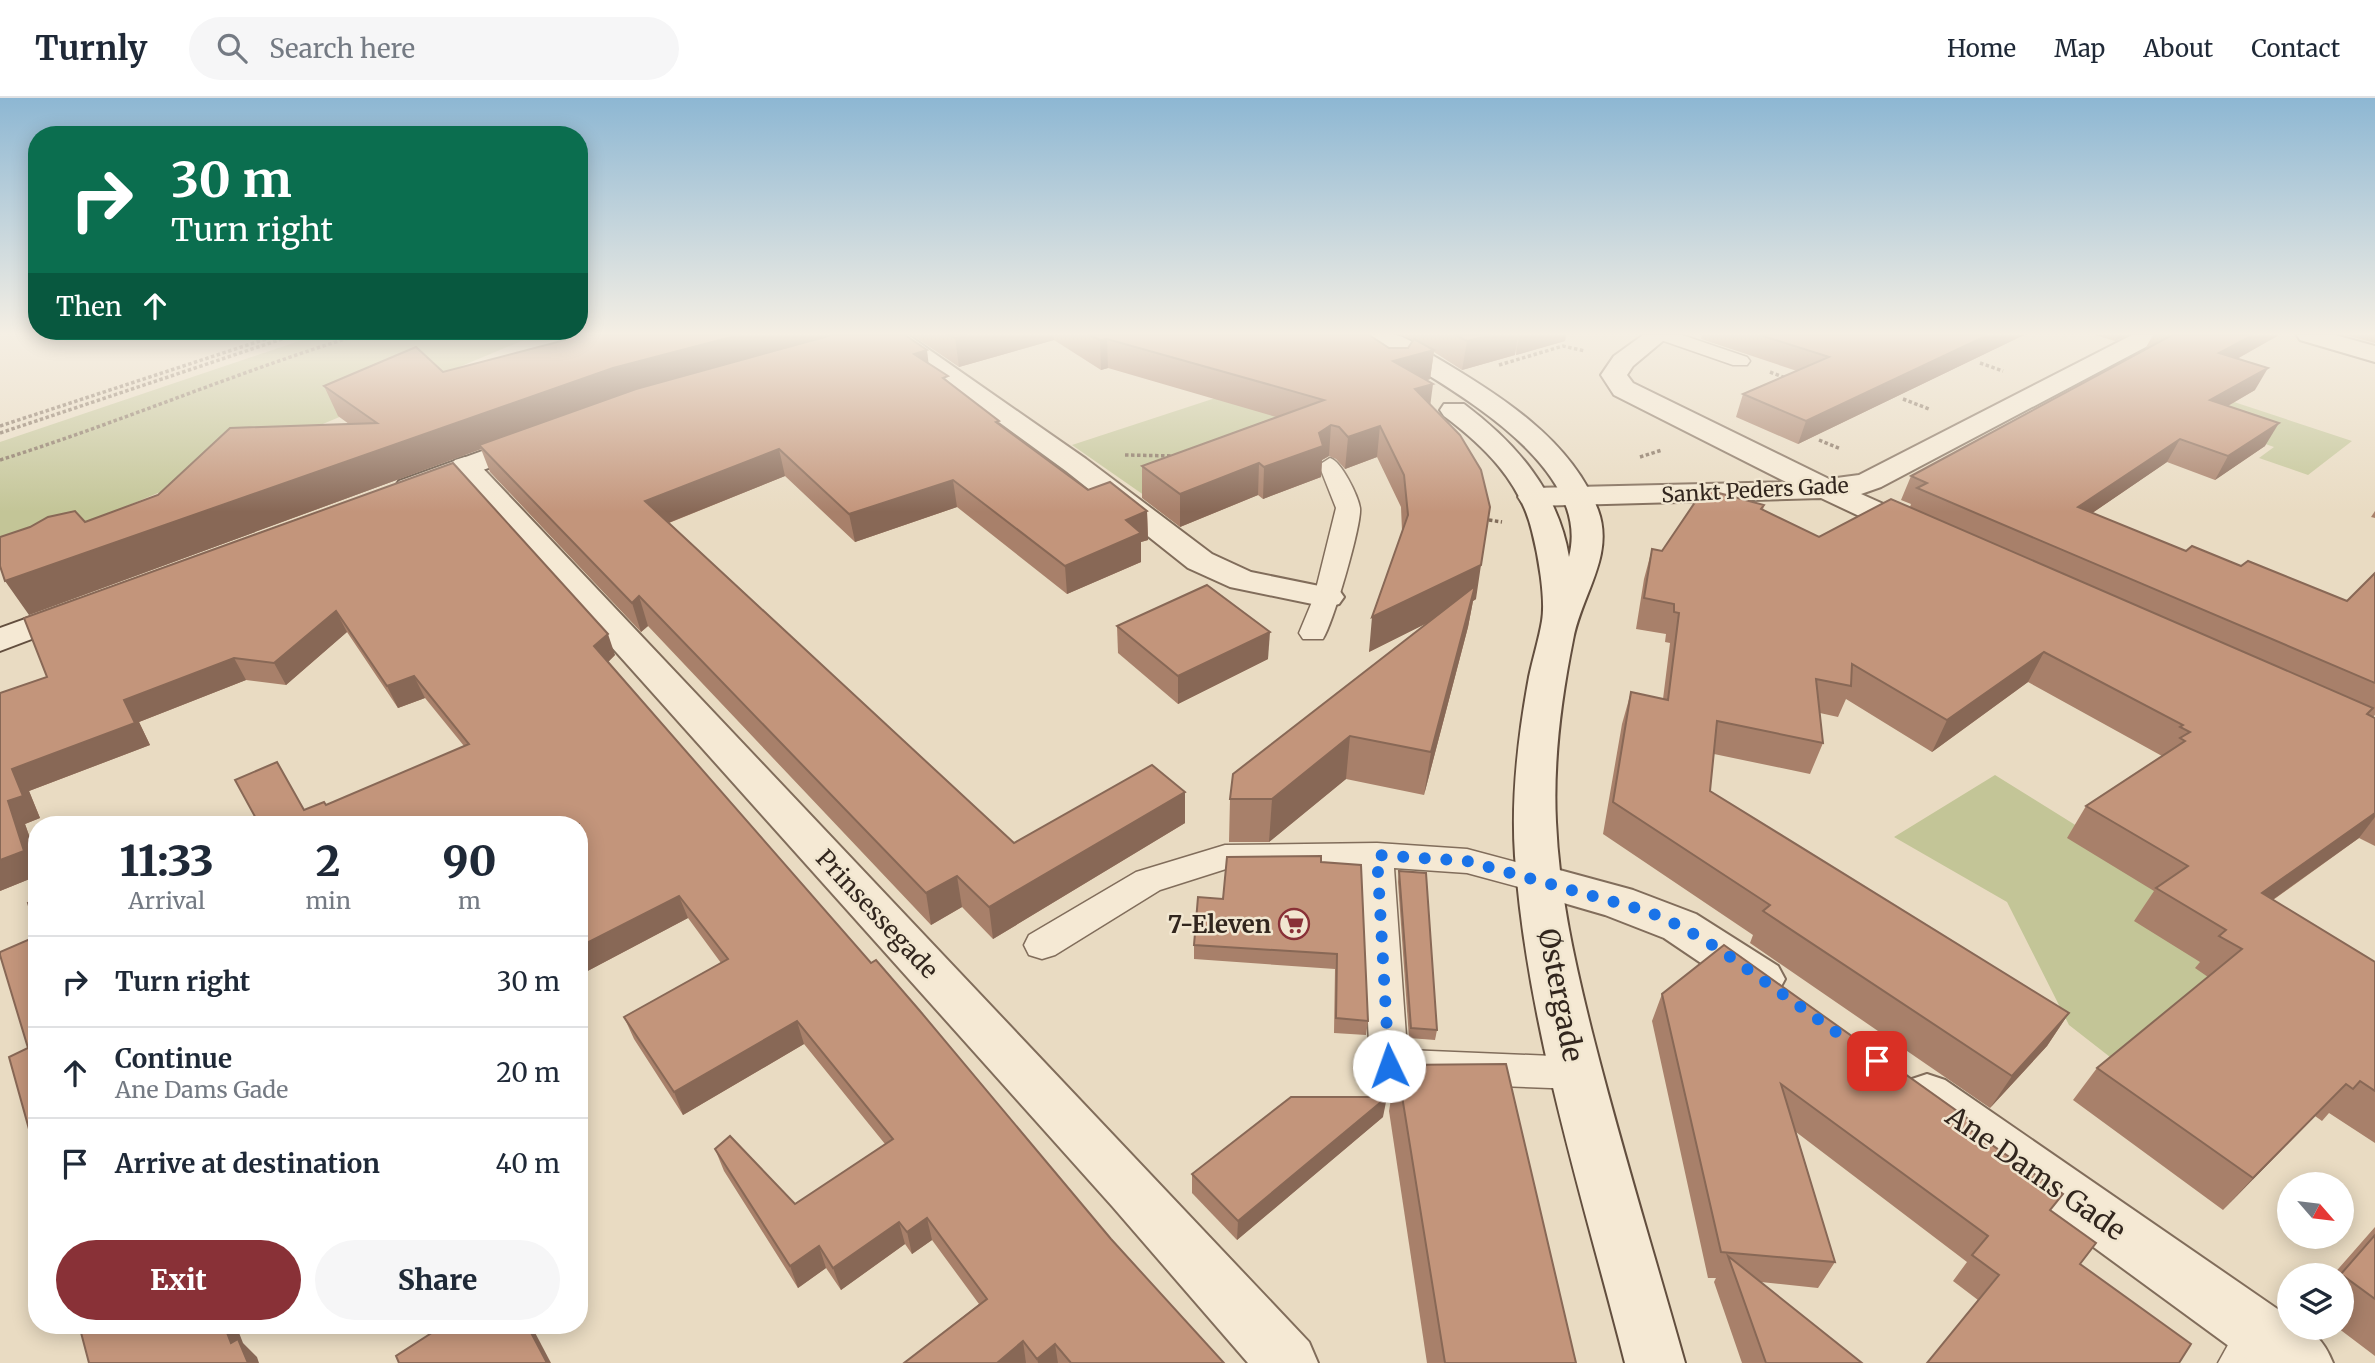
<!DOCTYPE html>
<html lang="en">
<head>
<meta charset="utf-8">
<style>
  body { margin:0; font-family:Merriweather,serif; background:#f6f6f7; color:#1f2937; height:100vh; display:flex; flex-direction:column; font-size:26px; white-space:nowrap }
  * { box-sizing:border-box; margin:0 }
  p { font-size:23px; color:#747a83 }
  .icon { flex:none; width:38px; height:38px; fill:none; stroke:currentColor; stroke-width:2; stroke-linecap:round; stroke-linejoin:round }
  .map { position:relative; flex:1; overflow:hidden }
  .panel { position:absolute; left:28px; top:718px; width:560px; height:518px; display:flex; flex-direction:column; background:#fff; border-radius:28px; box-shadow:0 4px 18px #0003 }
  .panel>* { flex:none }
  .top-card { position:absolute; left:28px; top:28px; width:560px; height:214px; border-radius:28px; box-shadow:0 4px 18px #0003; background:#0b6e4f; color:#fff; overflow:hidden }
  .needle { width:46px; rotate:118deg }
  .fabs { position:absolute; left:2277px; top:1074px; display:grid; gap:14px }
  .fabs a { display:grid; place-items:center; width:77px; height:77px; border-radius:50%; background:#fff; box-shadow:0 4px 18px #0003; font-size:35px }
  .pin { position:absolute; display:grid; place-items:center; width:60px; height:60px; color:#fff; margin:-30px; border-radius:14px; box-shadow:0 4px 10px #0006 }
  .me { position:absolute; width:77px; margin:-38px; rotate:357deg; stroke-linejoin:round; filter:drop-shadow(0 0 5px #0008) }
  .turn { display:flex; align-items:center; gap:24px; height:147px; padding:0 28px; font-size:32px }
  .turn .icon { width:91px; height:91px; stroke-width:2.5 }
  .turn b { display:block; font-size:49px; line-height:60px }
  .then { display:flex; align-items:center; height:66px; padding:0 28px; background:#0003; gap:14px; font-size:26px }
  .eta { display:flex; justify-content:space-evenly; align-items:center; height:119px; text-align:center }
  .eta b { font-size:42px; font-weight:800; line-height:49px }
  .cta { display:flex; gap:14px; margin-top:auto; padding:14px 28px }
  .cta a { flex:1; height:80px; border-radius:42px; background:#893137; color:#fff; font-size:28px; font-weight:800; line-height:80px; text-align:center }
  .cta a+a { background:#f6f6f7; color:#1f2937 }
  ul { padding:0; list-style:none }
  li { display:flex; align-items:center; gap:21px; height:91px; padding:0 28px; border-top:2px solid #e0e1e3 }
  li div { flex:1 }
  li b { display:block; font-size:26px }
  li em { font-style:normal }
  header { display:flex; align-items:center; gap:42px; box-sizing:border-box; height:98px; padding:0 35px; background:#fff; border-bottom:2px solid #e0e1e3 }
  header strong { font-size:33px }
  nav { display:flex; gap:38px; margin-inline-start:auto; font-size:24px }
  .search { width:490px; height:63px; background:#f6f6f7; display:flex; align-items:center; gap:18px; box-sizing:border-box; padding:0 24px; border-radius:38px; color:#747a83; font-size:26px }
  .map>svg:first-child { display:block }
  .green { fill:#c3c597 }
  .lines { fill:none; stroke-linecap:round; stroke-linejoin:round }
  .lane-casing { stroke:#816d5b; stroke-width:3 }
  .street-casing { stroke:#816d5b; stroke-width:4 }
  .secondary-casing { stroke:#624e3e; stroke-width:4 }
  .path { stroke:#816d5b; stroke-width:3.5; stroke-dasharray:3.5 2.5; stroke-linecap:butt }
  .lane { fill:#f5e9d4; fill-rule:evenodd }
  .street { fill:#f5e9d4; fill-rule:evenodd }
  .secondary { fill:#f5e9d4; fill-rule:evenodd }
  .wall { fill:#a8806a }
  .shaded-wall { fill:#886856 }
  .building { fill:#c3957b; stroke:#886856; stroke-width:2 }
  .route { stroke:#1a73e8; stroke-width:12; stroke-dasharray:0 21.6 }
  .labels { text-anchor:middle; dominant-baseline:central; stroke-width:5; stroke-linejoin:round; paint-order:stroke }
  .far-street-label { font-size:21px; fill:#32261e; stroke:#f1e6d0 }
  .street-label { font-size:24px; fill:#32261e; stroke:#f1e6d0 }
  .poi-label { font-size:24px; font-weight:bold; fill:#32261e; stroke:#f1e6d0; text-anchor:end }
  .near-street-label { font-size:28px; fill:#32261e; stroke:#f1e6d0 }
</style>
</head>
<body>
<header>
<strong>Turnly</strong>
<div class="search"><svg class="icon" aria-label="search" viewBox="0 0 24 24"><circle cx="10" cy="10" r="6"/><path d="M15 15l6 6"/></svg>Search here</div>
<nav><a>Home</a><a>Map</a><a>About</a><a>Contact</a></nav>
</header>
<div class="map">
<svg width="2375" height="1265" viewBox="0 0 2375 1265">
  <rect width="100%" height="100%" fill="#e9dbc2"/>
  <g class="green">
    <polygon points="317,237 536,237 0,461 0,344"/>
    <polygon points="1249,289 1338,348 1151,402 1072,347"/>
    <polygon points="2228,302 2352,343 2308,377 2259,360 2274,349 2197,322"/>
    <polygon points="1995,677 2268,847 2119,966 2069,927 2007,804 1894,739"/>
  </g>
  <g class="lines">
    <g class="lane-casing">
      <g id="lane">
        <polygon points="1656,237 1682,237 1747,259 1750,263 1747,267 1733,267 1658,241"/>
        <path d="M1330,360C1341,363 1358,397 1360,410C1362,426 1333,526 1323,541H1303L1299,535L1314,499L1336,410L1319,367Z"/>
        <polygon points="1377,745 1467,751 1553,774 1558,783 1553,792 1541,795 1467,775 1394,770 1407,952 1577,959 1591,963 1596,975 1591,987 1577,991 1389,984 1375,979 1370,968 1361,769 1226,771 1160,792 1055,857 1042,861 1029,857 1024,847 1029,837 1136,774 1225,747"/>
        <polygon points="2260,1211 2276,1218 2283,1234 2267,1265 2218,1265 2244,1218"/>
      </g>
    </g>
    <g class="street-casing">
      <g id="street">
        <polygon points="880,237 908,237 1086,361 1212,456 1251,474 1339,492 1344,499 1339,506 1327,509 1230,489 1188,470 1066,373"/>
        <polygon points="1643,237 1670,237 1633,268 1627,277 1633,285 1829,381 1859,377 2132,237 2162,237 2159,242 1881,389 1861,396 1928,426 1933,433 1928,440 1917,442 1906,440 1821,400 1533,408 1522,405 1518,399 1522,393 1533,390 1786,384 1614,297 1601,277 1614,258"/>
        <polygon points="2297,237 2335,237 2375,248 2375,264 2300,242"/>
        <polygon points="465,359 475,362 1309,1244 1318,1265 1248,1265 1112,1108 455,374 450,368 455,362"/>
        <polygon points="1541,767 1633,792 1696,816 1778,868 1785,881 1778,894 1761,900 1744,894 1664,840 1605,817 1526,794 1519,783 1526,772"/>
        <path d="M1927,976L1945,982L2289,1219V1230C2314,1230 2324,1243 2333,1265H2252L1909,1014L1901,998L1909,982Z"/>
      </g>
    </g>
    <g class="secondary-casing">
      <g id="secondary">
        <path d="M1367,237C1375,236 1388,234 1396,237C1410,240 1425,253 1437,260C1498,296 1572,342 1598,412C1615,458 1581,497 1573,542C1561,602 1553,663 1556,724C1559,795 1575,866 1592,934C1620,1045 1654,1155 1685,1265H1625C1583,1100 1527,928 1515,758C1511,698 1518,639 1529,579C1533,560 1539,541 1542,523C1546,500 1538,456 1532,433C1520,383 1484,348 1444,318L1440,312L1444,306H1464C1516,345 1558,393 1569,459C1590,379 1483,311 1425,275C1408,264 1378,254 1367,237Z"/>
        <polygon points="535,334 545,337 549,343 545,349 421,395 410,398 399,395 395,389 399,383"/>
        <polygon points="78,502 90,505 95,512 90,519 0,553 0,530"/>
      </g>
    </g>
    <g class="path">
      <polyline points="1980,265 2003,273"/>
      <polyline points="1499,267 1563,248 1585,253"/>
      <polyline points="1770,274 1788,281"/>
      <polyline points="1903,301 1929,311"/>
      <polyline points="0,328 278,237"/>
      <polyline points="0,335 294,237"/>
      <polyline points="1819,342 1841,351"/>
      <polyline points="1125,357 1175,358"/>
      <polyline points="1640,359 1662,352"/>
      <path d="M0,362C121,324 237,274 358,237"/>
      <polyline points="1483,421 1502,424"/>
    </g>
    <use href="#lane" class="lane"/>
    <use href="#street" class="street"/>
    <use href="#secondary" class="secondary"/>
  </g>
  <g class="wall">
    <polygon points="912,237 1369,237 1389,250 1408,250 1413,242 1401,237 1566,237 1565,243 1516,257 1516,250 1515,257 1462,272 1434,254 1430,281 1426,283 1430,307 1476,501 1473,503 1468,529 1424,697 1346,681 1269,744 1229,744 1230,701 1429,524 1369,554 1402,433 1401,409 1377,359 1345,371 1336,361 1329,358 1322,362 1321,379 1263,401 1258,397 1180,429 1142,400 1142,368 1276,319 1108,270 1101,272 1054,242 959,269"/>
    <polygon points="1702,237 2024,237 1798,346 1736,319 1743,296 1797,273 1701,241"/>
    <polygon points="2095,237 2128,237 2115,243"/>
    <polygon points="2153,237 2279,237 2237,261 2255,292 2228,308 2265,348 2215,382 2167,364 2092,415 2186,453 2241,468 2347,503 2375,475 2375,617 2373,619 2375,620 2375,748 2359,740 2273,802 2375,864 2375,1045 2329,1015 2322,1023 2315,1018 2223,1112 2073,1002 2097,970 2208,879 2195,870 2200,864 2134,823 2154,793 2067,740 2086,708 2162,658 2028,584 1932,654 1846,601 1838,619 1820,615 1823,645 1810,676 1714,656 1710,693 2069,915 2047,948 1990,1010 1750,845 1753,837 1603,736 1622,626 1631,594 1663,601 1670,545 1665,544 1666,536 1636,531 1644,481 1652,451 1662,453 1764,407 1763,412 1819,439 1910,409 1911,406 1901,402 1911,378 2145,251"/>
    <polygon points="2345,237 2375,237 2375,245"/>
    <polygon points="929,265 949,284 999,323 999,327 1088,392 1147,413 1148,442 1141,444 1141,464 1067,496 957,409 855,444 785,378 669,425 1014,745 1185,694 1185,725 993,841 962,809 931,827 648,528 641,534 490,374 481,351 29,517 85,424 349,326 338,318 324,288 443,274"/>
    <polygon points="453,365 615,557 608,564 1111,1141 1224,1265 904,1265 979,1206 932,1142 912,1156 905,1146 841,1192 826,1170 798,1190 724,1073 715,1051 795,1106 885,1046 804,946 683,1017 634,941 624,919 721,865 688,820 580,877 579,726 305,712 326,707 464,648 425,600 398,610 347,534 286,587 246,582 139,624 150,647 29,693 40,720 25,726 37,760 37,778 0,793 47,579"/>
    <polygon points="2375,413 2375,420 2371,419"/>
    <polygon points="1117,528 1268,561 1178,606 1118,555"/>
    <polygon points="1321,764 1368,923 1366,937 1334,935 1335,871 1194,861 1194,847 1223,801"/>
    <polygon points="1399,773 1437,932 1435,942 1409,940 1398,784"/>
    <polygon points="1662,896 1971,1023 1967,1030 2063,1096 1978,1202 1953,1183 1967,1164 1796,1034 1835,1164 1818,1190 1761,1184 1862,1265 1742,1265 1714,1184 1716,1180 1708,1180 1652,923"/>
    <polygon points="1397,967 1576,1265 1427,1265 1389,1013"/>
    <polygon points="1383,1019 1237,1142 1192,1095 1192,1076"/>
    <polygon points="2375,1129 2375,1258 2338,1230 2342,1230 2342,1178 2332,1178"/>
  </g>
  <g class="shaded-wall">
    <polygon points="739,237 851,237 479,347 481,351 29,517 5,483 613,270"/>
    <polygon points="968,237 1053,237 1054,242 959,269 955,240"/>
    <polygon points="1491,237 1518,237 1515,257 1462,272 1467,243"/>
    <polygon points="1519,237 1566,237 1565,243 1516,257"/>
    <polygon points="1988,237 2024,237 1798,346 1806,323"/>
    <polygon points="2118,237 2128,237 2115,243"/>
    <polygon points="2253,237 2279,237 2208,277 2219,255"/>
    <polygon points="1107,241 1108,270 1101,272 1100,242"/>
    <polygon points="927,252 930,277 914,256"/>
    <polygon points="1434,252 1430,281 1390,293 1393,263"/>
    <polygon points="2268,270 2255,292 2198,325 2210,302"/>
    <polygon points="1433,286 1429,317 1415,291"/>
    <polygon points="2279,325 2265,348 2215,382 2228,358"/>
    <polygon points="1331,327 1329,358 1322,362 1321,379 1263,401 1264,369"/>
    <polygon points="1380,328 1377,359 1345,371 1348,339"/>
    <polygon points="2180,341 2167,364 2066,433 2078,409"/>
    <polygon points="779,351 785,378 653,431 645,403"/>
    <polygon points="1259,365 1258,397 1180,429 1180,396"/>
    <polygon points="953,382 957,409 855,444 849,416"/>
    <polygon points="1147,413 1148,442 1141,444 1141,464 1067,496 1065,468 1126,422"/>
    <polygon points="1481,467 1476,501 1473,503 1468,529 1424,697 1431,654 1471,503 1369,554 1372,519"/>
    <polygon points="639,498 648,528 641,534 632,505"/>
    <polygon points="336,513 347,534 286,587 274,565"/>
    <polygon points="1270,534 1268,561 1178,606 1178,578"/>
    <polygon points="608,536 615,557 602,570 594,548"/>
    <polygon points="2044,554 2028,584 1932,654 1947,622"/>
    <polygon points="234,560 246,582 139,624 150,647 29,693 40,720 25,726 37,760 37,778 0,793 0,762 12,671 124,602"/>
    <polygon points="414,578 425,600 398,610 387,588"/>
    <polygon points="1350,638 1346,681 1269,744 1272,701"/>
    <polygon points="1185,694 1185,725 993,841 989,809"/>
    <polygon points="2375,715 2375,719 2359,740 2237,827 2262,795"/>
    <polygon points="957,778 962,809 931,827 926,795"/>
    <polygon points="679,798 688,820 580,877 579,849"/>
    <polygon points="2069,915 2047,948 1990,1010 2012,978"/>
    <polygon points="797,923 804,946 683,1017 674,994"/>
    <polygon points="2346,986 2315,1018 2223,1112 2253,1080"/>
    <polygon points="1387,999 1383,1019 1237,1142 1238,1123"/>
    <polygon points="927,1120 932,1142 912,1156 907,1134"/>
    <polygon points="899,1124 905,1146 841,1192 833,1170"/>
    <polygon points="819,1148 826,1170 798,1190 790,1168"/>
    <polygon points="224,1227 236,1227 243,1245 257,1259 259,1265 248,1265 231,1245"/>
    <polygon points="527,1227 531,1227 551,1265 547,1265"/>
    <polygon points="1023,1243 1026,1265 997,1265"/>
    <polygon points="1055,1246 1058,1265 1038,1265 1037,1261"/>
  </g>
  <g class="building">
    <polygon points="584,237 739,237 613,270 5,483 0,468 0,439 30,429 48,419 75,413 85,424 158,397 230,330 377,325 324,288 416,249 443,274"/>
    <polygon points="832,237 905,237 927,252 914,256 948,278 943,280 999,323 996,324 1088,392 1110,384 1147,413 1126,422 1141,435 1065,468 953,382 849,416 779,351 645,403 1014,745 1152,667 1185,694 989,809 957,778 926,795 639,498 632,505 479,347 636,291"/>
    <polygon points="950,237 968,237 955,240"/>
    <polygon points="1090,237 1369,237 1389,250 1408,250 1414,241 1434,252 1393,263 1433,286 1415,291 1460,337 1481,372 1490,409 1481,467 1372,519 1408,417 1404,377 1380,328 1348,339 1339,329 1331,327 1319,335 1323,348 1264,369 1259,365 1180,396 1142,368 1324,302 1107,241 1100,242"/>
    <polygon points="1456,237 1491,237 1467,243"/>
    <polygon points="1760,237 1988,237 1806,323 1743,296 1829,259"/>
    <polygon points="2172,237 2253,237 2219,255 2268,270 2210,302 2279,325 2228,358 2180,341 2078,409 2186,453 2192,448 2241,468 2248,463 2347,503 2375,475 2375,585 1917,390 1927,385 1911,378"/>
    <polygon points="453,365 608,536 594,548 871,865 876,862 920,913 1111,1141 1224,1265 1071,1265 1055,1246 1037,1261 1023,1243 997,1265 904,1265 987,1201 927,1120 907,1134 899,1124 833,1170 819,1148 790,1168 715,1051 730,1038 795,1106 893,1041 797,923 674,994 624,919 728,861 679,798 579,849 579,726 259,726 235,682 277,664 304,712 324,704 326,707 469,646 414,578 387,588 336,513 274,565 234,560 124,602 135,625 12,671 23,698 8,703 24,753 0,762 0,595 47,579 24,520"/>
    <polygon points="1704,391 1764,407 1761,411 1819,439 1891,401 2373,610 2367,616 2375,620 2375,715 2262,795 2375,864 2375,993 2360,983 2353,991 2346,986 2253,1080 2097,970 2242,851 2219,838 2226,832 2156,790 2188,768 2086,708 2185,643 2180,640 2190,634 2180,629 2183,627 2044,554 1947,622 1852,566 1851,588 1816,581 1823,645 1717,623 1710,693 2069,915 2012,978 1763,813 1770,807 1613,704 1631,594 1668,602 1679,515 1674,514 1674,506 1644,500 1652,451 1662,453"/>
    <polygon points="1207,487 1270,534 1178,578 1117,528"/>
    <polygon points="1475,488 1431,654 1350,638 1272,701 1230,701 1233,676"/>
    <polygon points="1321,758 1321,764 1361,767 1368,923 1336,920 1337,856 1194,847 1198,799 1223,801 1227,759"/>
    <polygon points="1399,773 1426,775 1437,932 1411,930"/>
    <polygon points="37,802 37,833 28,805"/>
    <polygon points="37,838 37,1060 9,959 28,950 0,857 0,854"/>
    <polygon points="1724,847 1971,1023 1966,1029 2063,1096 2050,1112 2096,1145 2080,1166 2191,1246 2179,1265 1927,1265 1999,1177 1972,1157 1988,1138 1781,986 1835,1164 1721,1154 1662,896"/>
    <polygon points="1506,966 1576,1265 1445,1265 1397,967"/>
    <polygon points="1291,999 1387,999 1238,1123 1192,1076"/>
    <polygon points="2375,1137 2375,1201 2341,1176"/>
    <polygon points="1728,1158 1862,1265 1766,1265"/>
    <polygon points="79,1227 224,1227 231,1245 238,1241 248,1265 89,1265"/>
    <polygon points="444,1227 527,1227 547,1265 399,1265 396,1258"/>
  </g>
  <linearGradient id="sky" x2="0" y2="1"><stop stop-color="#8db7d3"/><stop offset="0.57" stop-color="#f5efe4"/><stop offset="1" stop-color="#f5efe4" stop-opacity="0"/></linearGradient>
  <rect width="2375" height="414" fill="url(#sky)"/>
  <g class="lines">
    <polyline class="route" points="1389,968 1377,757 1467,763 1647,813 1680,828 1719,851 1877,963"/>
  </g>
  <defs>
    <g id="supermarket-ring" transform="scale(1.575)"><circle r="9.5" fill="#f1e6d0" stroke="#893137" stroke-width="1.5"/><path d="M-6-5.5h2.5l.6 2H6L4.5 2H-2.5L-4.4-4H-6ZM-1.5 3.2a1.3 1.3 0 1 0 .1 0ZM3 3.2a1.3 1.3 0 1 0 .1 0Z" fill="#893137"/></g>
  </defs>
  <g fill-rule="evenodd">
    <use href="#supermarket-ring" x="1294" y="826"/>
  </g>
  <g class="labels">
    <g class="far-street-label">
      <text transform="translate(1755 392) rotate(-3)">Sankt Peders Gade</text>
    </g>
    <g class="street-label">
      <text transform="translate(877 816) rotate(47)">Prinsessegade</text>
    </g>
    <g class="poi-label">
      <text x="1271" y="826">7-Eleven</text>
    </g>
    <g class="near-street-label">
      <text transform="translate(1561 897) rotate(79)">Østergade</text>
      <text transform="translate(2036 1075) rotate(35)">Ane Dams Gade</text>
    </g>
  </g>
</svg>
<div class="fabs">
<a><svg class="needle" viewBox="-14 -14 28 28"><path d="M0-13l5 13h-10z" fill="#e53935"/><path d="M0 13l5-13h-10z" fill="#747a83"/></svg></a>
<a><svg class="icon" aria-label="layers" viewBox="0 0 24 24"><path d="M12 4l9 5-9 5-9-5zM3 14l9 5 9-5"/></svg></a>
</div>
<div class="pin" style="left:1877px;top:963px;background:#d93025"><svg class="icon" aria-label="arrive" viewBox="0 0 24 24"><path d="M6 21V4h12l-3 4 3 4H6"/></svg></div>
<svg class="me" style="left:1389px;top:968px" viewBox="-20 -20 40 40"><circle r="19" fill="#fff"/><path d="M0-13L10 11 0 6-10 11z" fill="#1a73e8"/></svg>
<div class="top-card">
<div class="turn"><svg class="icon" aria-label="right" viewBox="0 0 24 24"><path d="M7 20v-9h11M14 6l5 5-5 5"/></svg><div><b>30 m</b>Turn right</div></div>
<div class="then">Then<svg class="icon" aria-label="ahead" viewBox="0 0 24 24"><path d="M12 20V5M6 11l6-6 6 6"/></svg></div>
</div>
<section class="panel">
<div class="eta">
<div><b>11:33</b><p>Arrival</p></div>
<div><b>2</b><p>min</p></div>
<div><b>90</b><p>m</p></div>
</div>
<ul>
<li><svg class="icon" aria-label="right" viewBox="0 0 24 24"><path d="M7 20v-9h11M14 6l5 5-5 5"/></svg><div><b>Turn right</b></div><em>30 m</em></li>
<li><svg class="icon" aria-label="ahead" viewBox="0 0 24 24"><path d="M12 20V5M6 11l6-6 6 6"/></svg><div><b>Continue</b><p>Ane Dams Gade</p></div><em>20 m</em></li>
<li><svg class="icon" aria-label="arrive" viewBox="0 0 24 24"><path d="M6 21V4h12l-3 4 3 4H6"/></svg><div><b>Arrive at destination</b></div><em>40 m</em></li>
</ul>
<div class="cta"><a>Exit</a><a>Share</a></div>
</section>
</div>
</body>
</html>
